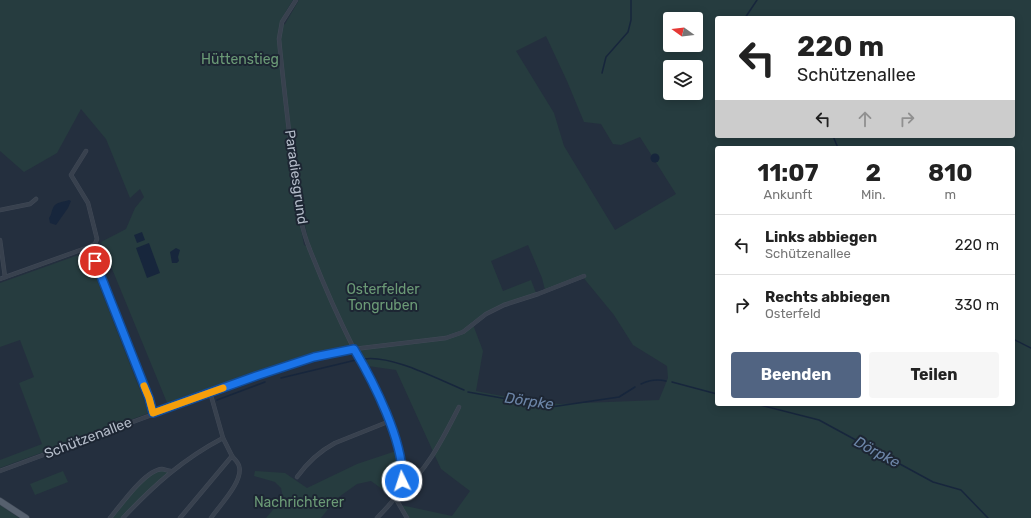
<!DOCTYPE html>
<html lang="de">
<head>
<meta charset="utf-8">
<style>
  body { margin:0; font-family:Rubik,sans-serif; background:#f6f6f6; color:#222; height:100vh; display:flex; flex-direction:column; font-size:15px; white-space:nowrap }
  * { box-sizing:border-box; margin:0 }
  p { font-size:13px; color:#767676 }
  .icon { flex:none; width:22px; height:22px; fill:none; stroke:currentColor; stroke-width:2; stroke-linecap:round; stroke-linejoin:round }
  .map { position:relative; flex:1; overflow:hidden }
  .sheet { position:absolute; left:715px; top:146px; width:300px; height:260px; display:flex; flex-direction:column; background:#fff; border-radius:4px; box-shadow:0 2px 10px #0003 }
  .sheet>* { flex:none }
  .banner { position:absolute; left:715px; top:16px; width:300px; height:122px; border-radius:4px; box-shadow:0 2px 10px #0003; background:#fff; color:#222; overflow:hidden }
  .needle { width:26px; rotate:285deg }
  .fabs { position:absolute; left:663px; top:12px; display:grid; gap:8px }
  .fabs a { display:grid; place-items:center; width:40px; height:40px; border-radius:4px; background:#fff; box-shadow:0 2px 10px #0003; font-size:20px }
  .pin { position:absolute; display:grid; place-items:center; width:34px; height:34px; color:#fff; margin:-17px; border:2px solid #fff; border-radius:50%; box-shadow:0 1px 4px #0007 }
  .me { position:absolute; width:44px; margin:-22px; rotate:356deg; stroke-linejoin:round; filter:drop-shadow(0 0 3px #0008) }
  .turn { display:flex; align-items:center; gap:14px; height:84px; padding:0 16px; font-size:18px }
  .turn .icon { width:52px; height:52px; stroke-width:2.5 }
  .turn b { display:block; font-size:28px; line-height:34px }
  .lanes { display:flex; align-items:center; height:38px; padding:0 16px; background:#0003; justify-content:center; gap:20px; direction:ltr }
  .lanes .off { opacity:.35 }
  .eta { display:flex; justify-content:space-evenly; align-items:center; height:68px; text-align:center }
  .eta b { font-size:24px; font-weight:700; line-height:28px }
  .cta { display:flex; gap:8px; margin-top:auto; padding:8px 16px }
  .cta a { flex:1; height:46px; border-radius:4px; background:#516482; color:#fff; font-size:16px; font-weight:700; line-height:46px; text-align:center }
  .cta a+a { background:#f6f6f6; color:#222 }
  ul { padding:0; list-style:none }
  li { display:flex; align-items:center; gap:12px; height:60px; padding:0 16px; border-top:1px solid #e0e0e0 }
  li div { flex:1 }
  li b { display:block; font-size:15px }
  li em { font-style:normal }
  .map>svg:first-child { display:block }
  .green { fill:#263c3f; fill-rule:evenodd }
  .water { fill:#17263c }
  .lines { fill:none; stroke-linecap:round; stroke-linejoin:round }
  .stream { stroke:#17263c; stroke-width:1.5 }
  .street-casing { stroke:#414a57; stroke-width:4.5 }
  .primary-casing { stroke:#414a57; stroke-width:7 }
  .street { stroke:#38414e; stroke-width:3.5 }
  .primary { stroke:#56606e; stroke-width:6 }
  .route-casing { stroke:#114b97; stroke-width:10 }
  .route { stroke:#1a73e8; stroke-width:7 }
  .slow { stroke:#f59e0b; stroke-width:7 }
  .labels { text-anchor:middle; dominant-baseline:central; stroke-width:4; stroke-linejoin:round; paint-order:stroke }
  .park-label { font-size:14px; fill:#6b9a76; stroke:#1d2633 }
  .street-label { font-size:14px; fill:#b4bcc9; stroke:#1d2633 }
  .water-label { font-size:15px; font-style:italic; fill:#6d86a8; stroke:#1d2633 }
</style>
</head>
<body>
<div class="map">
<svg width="1031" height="518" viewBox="0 0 1031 518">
  <rect width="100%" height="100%" fill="#242f3e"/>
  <g class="green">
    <path d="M0,0H293L286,11L279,28L285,24L299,0H1031V518H409L401,505L452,516L470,491L441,469L396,370L368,366L361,353L348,346L313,354L168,405L101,242L126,229L135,208L144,197L140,189L130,198L106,139L81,109L57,153L24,172L0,151ZM717,18H1013V136H717ZM670,19H696V45H670ZM546,36L567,81L584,122L601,124L613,144L621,145L640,137L676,194L615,230L564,146L554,113L516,51ZM279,42L302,211L310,248L304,245L291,174ZM670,67H696V93H670ZM717,148H1013V404H717ZM528,245L542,278L545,290L582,276L614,315L633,345L667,366L668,378L659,400L558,404L526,397L523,400L476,391L483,351L472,322L487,312L507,302L536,293L531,280L503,291L491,261Z"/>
    <polygon points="85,251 89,252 95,266 92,267 149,413 0,468 0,460 42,444 19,383 34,377 20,340 0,347 0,283 84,253"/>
    <path d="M396,451C399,467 402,481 393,497L371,481L357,484L336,499L321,518H266L283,498L281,488L275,482L254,476L255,471L285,473L307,488L357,464Z"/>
    <polygon points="162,469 171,471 123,518 110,518 143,478"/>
    <polygon points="63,471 68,482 35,495 30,484"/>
    <polygon points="0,505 19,518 0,518"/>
  </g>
  <g class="water">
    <circle cx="655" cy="158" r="4.5"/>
    <path d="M69,200L71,201L68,208L56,225L50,223L49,218C52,214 51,212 53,208C55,202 64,202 69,200Z"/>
    <polygon points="142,232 145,240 137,243 134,235"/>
    <polygon points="149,243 160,273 147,278 136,248"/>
    <polygon points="176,248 180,250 178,257 179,261 177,263 172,263 170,252"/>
  </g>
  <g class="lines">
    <g class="stream">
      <polyline points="745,18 757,0"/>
      <polyline points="602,73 606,57 628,32 631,20 631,0"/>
      <polyline points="833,136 838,148"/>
      <polyline points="1013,339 1031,348"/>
      <path d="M364,359C392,355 437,379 464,390"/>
      <polyline points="281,378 356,360"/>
      <polyline points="672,382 717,394"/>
      <path d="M641,384C649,380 658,379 666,381"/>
      <polyline points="468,392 551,407 619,397 635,387"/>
      <polyline points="217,400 265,382"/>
      <polyline points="756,404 819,420 933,482 961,490 988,518"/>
    </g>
    <g class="street-casing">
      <g id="street">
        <path d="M296,0L282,22L279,39C283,81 288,123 293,165C297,193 299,224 310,250C323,283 337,315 353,347C372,386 397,425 403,469C405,492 391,503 377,518"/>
        <polyline points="0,210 30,204 36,199"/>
        <polyline points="0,240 5,277"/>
        <polyline points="89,247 149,398 153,413"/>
        <polyline points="0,279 89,247 95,244 97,239 88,203 71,175 86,151"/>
        <polyline points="0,471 257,376 314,357 354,349 446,338 463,332 486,314 504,305 538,294 584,276"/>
        <path d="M297,477C307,463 320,451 335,443L390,421"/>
        <path d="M400,492C427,472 444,436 459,407"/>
        <polyline points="396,499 407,518"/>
        <path d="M110,518C121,505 145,470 162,469C164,469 168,471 171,471"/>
        <path d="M123,518C154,485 183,459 223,438"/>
        <polyline points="180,518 232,456 223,438 210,392"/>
        <path d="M211,518C219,506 244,481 239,466C238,462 234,459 232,456"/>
      </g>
    </g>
    <g class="primary-casing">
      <polyline id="primary" points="0,501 26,518"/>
    </g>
    <use href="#street" class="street"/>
    <use href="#primary" class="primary"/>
  </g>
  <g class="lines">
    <g class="route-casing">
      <path id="route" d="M95,261L149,398L153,413L256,376L314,357L354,349C373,381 405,443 402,481"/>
    </g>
    <use href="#route" class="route"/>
    <polyline class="slow" points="144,386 149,398 153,413 223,388"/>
  </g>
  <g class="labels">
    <g class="park-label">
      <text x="240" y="59">Hüttenstieg</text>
      <text x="383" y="289">Osterfelder<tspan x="383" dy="16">Tongruben</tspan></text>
      <text x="299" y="502">Nachrichterer</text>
    </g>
    <g class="street-label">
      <text transform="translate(296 177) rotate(82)">Paradiesgrund</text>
      <text transform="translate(88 438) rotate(-21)">Schützenallee</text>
    </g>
    <g class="water-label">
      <text transform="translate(529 401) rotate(8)">Dörpke</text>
      <text transform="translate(877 452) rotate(28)">Dörpke</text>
    </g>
  </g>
</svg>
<div class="fabs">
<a><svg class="needle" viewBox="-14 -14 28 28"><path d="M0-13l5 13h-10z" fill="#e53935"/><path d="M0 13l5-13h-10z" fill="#767676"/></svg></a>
<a><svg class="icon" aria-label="layers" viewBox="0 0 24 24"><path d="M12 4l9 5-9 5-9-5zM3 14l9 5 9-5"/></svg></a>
</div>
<div class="pin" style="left:95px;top:261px;background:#d93025"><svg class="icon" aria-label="arrive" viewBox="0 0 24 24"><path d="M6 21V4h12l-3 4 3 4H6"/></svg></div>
<svg class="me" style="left:402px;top:481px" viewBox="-20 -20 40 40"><circle r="17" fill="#1a73e8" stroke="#fff" stroke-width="3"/><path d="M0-11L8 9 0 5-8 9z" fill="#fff"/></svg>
<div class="banner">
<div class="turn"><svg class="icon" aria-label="left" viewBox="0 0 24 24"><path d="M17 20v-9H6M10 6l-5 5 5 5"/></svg><div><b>220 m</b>Schützenallee</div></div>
<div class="lanes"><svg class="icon" aria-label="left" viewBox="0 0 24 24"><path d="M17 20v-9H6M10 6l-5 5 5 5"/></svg><svg class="icon off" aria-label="ahead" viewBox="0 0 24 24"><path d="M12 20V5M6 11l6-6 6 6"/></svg><svg class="icon off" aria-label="right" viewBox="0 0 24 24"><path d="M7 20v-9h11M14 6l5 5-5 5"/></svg></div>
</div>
<section class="sheet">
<div class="eta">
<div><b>11:07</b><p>Ankunft</p></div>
<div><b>2</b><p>Min.</p></div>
<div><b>810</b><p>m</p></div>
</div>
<ul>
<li><svg class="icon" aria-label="left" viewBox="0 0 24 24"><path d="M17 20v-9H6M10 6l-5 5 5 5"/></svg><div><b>Links abbiegen</b><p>Schützenallee</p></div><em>220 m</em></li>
<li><svg class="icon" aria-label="right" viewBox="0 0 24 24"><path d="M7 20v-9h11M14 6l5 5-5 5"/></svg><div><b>Rechts abbiegen</b><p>Osterfeld</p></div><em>330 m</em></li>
</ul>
<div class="cta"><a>Beenden</a><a>Teilen</a></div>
</section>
</div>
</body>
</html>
